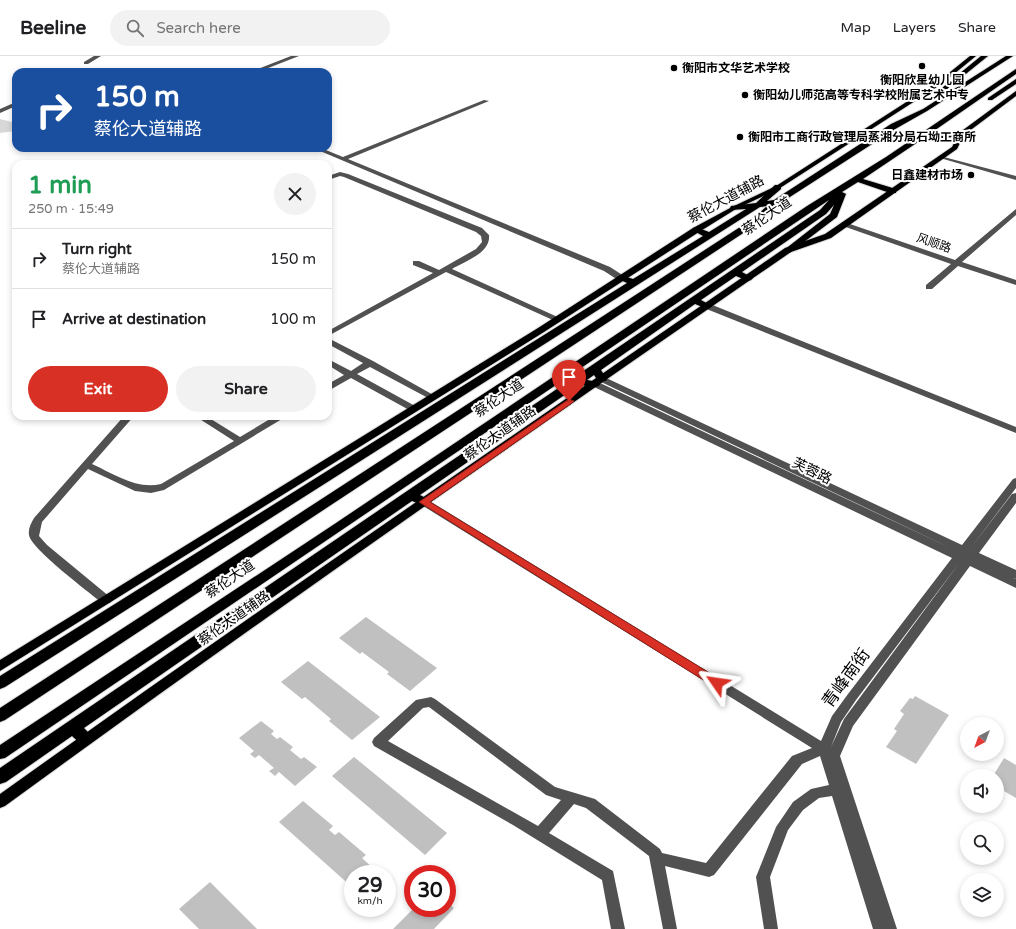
<!DOCTYPE html>
<html lang="en">
<head>
<meta charset="utf-8">
<style>
  body { margin:0; font-family:"Varela Round","Noto Sans SC",sans-serif; background:#f2f2f2; color:#202124; height:100vh; display:flex; flex-direction:column; font-size:15px; white-space:nowrap }
  * { box-sizing:border-box; margin:0 }
  p { font-size:13px; color:#757577 }
  .icon { flex:none; width:22px; height:22px; fill:none; stroke:currentColor; stroke-width:2; stroke-linecap:round; stroke-linejoin:round }
  .map { position:relative; flex:1; overflow:hidden }
  .panel { position:absolute; left:12px; top:104px; width:320px; height:260px; display:flex; flex-direction:column; background:#fff; border-radius:12px; box-shadow:0 2px 6px #0003 }
  .panel>* { flex:none }
  .guide { position:absolute; left:12px; top:12px; width:320px; height:84px; border-radius:12px; box-shadow:0 2px 6px #0003; background:#1a4fa0; color:#fff; overflow:hidden }
  .needle { width:26px; rotate:221deg }
  .tools { position:absolute; left:960px; top:661px; display:grid; gap:8px }
  .tools a { display:grid; place-items:center; width:44px; height:44px; border-radius:50%; background:#fff; box-shadow:0 2px 6px #0003; font-size:20px }
  .speed { position:absolute; left:344px; top:809px; display:flex; gap:8px; font-size:20px; font-weight:700; text-align:center }
  .speed>* { display:grid; place-content:center; width:52px; height:52px; border-radius:50%; background:#fff; box-shadow:0 2px 6px #0003; line-height:1 }
  .speed small { font-size:10px; font-weight:400 }
  .speed .limit { border:6px solid #d22; background:#fff; color:#111 }
  .pin { position:absolute; display:grid; place-items:center; width:34px; height:34px; color:#fff; margin:-41px -17px; border-radius:50% 50% 50% 0; rotate:-45deg; box-shadow:0 0 4px #0007 }
  .pin .icon { rotate:45deg }
  .me { position:absolute; width:44px; margin:-22px; rotate:302deg; stroke-linejoin:round; filter:drop-shadow(0 0 3px #0008) }
  .turn { display:flex; align-items:center; gap:14px; height:84px; padding:0 16px; font-size:18px }
  .turn .icon { width:52px; height:52px; stroke-width:2.5 }
  .turn b { display:block; font-size:28px; line-height:34px }
  .round { display:grid; place-items:center; flex:none; width:42px; height:42px; border-radius:21px; background:#f2f2f2 }
  .head { display:flex; align-items:center; justify-content:space-between; height:68px; padding:0 16px }
  h1 { font-size:24px; font-weight:700; line-height:30px; color:#1e9e55 }
  .action { display:flex; gap:8px; margin-top:auto; padding:8px 16px }
  .action a { flex:1; height:46px; border-radius:24px; background:#d93025; color:#fff; font-size:16px; font-weight:700; line-height:46px; text-align:center }
  .action a+a { background:#f2f2f2; color:#202124 }
  ul { padding:0; list-style:none }
  li { display:flex; align-items:center; gap:12px; height:60px; padding:0 16px; border-top:1px solid #e0e0e0 }
  li div { flex:1 }
  li b { display:block; font-size:15px }
  li em { font-style:normal }
  header { display:flex; align-items:center; gap:24px; box-sizing:border-box; height:56px; padding:0 20px; background:#fff; border-bottom:1px solid #e0e0e0 }
  header strong { font-size:19px }
  nav { display:flex; gap:22px; margin-inline-start:auto; font-size:14px }
  .search { width:280px; height:36px; background:#f2f2f2; display:flex; align-items:center; gap:10px; box-sizing:border-box; padding:0 14px; border-radius:22px; color:#757577; font-size:15px }
  .map>svg:first-child { display:block }
  .green { fill:#d8d8d8 }
  .building { fill:#c0c0c0 }
  .lines { fill:none; stroke-linecap:round; stroke-linejoin:round }
  .major-casing { stroke:#dbdbdb; stroke-width:2 }
  .highway-casing { stroke:#dbdbdb; stroke-width:2 }
  .minor { fill:#515151; fill-rule:evenodd }
  .major { fill:#000; fill-rule:evenodd }
  .highway { fill:#000; fill-rule:evenodd }
  .route { fill:#d93025; stroke:#8d1f18 }
  .poi-dot { fill:#000; stroke:#fff; stroke-width:1.5 }
  .labels { text-anchor:middle; dominant-baseline:central; stroke-width:4; stroke-linejoin:round; paint-order:stroke }
  .far-poi-label { font-size:12px; font-weight:bold; fill:#000; stroke:#fff; text-anchor:start }
  .far-street-label { font-size:12px; fill:#000; stroke:#fff }
  .street-label { font-size:14px; fill:#000; stroke:#fff }
  .near-street-label { font-size:17px; fill:#000; stroke:#fff }
</style>
</head>
<body>
<header>
<strong>Beeline</strong>
<div class="search"><svg class="icon" aria-label="search" viewBox="0 0 24 24"><circle cx="10" cy="10" r="6"/><path d="M15 15l6 6"/></svg>Search here</div>
<nav><a>Map</a><a>Layers</a><a>Share</a></nav>
</header>
<div class="map">
<svg width="1016" height="873" viewBox="0 0 1016 873">
  <rect width="100%" height="100%" fill="#fff"/>
  <polygon class="green" points="0,63 16,67 16,75 0,77"/>
  <g class="building">
    <polygon points="366,561 437,612 410,635 387,618 389,616 362,596 360,598 339,582"/>
    <polygon points="308,605 380,661 352,684 329,665 331,663 305,641 302,643 281,626"/>
    <polygon points="915,640 949,659 916,708 886,691 897,675 894,673 904,658 900,655 910,642 913,643"/>
    <polygon points="261,665 274,675 271,678 277,683 280,681 293,691 290,694 301,703 304,701 317,711 295,730 279,716 275,720 269,715 274,712 259,699 255,702 250,698 254,695 239,682"/>
    <polygon points="354,701 447,777 425,799 332,720"/>
    <polygon points="1004,702 1016,709 1016,742 997,731 997,720 993,720"/>
    <polygon points="303,745 333,770 329,774 335,779 339,776 366,799 362,802 376,815 380,812 394,824 387,831 387,818 353,818 353,832 279,766"/>
    <polygon points="210,826 257,873 199,873 179,853"/>
    <polygon points="447,846 454,852 434,873 393,873 414,852 447,852"/>
  </g>
  <g class="lines">
    <g class="major-casing">
      <g id="major">
        <polygon points="970,0 976,0 943,27 780,132 736,153 699,176 544,276 0,615 0,604 538,272 693,172 732,151 776,130 939,25"/>
        <path d="M1016,35V40L964,79L957,93L831,182L791,196C527,378 264,561 5,750L0,752V738C259,553 522,373 785,192L825,178L952,91L959,77Z"/>
      </g>
    </g>
    <g class="highway-casing">
      <g id="highway">
        <polygon points="981,0 988,0 941,38 937,38 937,36"/>
        <polygon points="1006,0 1013,0 927,55 897,72 779,148 760,166 5,664 0,666 0,652 754,162 767,150 760,151 5,631 0,633 0,620 627,227 616,222 618,220 621,219 633,223 703,180 692,174 693,172 696,171 709,176 746,153 731,154 730,152 731,150 756,147 775,129 781,129 781,133 767,145 774,144 891,68 923,53"/>
        <path d="M1016,13V18L928,79L961,76L965,78L964,80L921,84L863,123L896,133V137H890L858,126L842,136L846,138L837,161L791,196L788,197L784,194L830,158L834,149L826,158L742,216L753,222L751,224L748,225L736,220L701,244L712,250L710,252L707,253L695,248L601,314L607,323L606,325H598L594,319L587,324L599,326L600,328L599,330L595,331L579,329L420,439L428,443L430,446L428,449L424,450L412,445L84,672L91,679L94,683L91,687C82,691 79,686 72,680L6,726L0,728V712L820,154L829,144L5,702L0,703V689L336,467L807,150L886,101Z"/>
        <polygon points="1016,23 1016,28 992,44 988,44 988,42"/>
      </g>
    </g>
    <g class="minor">
      <polygon points="94,0 101,0 88,8 84,8 84,6"/>
      <polygon points="291,0 299,0 258,16 250,16"/>
      <polygon points="484,44 489,45 348,103 610,211 624,220 624,224 618,224 604,215 313,92 321,92 343,101"/>
      <polygon points="16,46 16,50 0,57 0,53"/>
      <polygon points="940,100 1016,120 1016,124 940,102"/>
      <path d="M340,116L348,118L482,172L489,179C491,197 465,205 452,213L562,263L558,265H555L446,216L328,280V275L433,217L413,209V205H419L439,214L476,193L482,186L481,180L476,176L344,121L340,120L328,124V120Z"/>
      <polygon points="1016,153 1016,159 962,206 1016,224 1016,229 958,210 932,233 926,233 926,229 951,208 840,169 844,167 847,167 955,204"/>
      <polygon points="704,248 710,248 1016,371 1016,377 704,252"/>
      <polygon points="328,282 373,305 437,341 433,344 430,343 370,311 357,318 417,351 419,353 417,355 411,355 351,322 328,335 328,328 344,319 328,309 328,303 351,315 363,307 328,288"/>
      <path d="M602,320L962,489L1013,423L1016,422V432L970,493L1012,438L1016,437V447L979,497L1016,514V523L1013,522L1016,523V532L970,510L853,670L840,700L897,873H873L832,740L819,742L803,754L788,774L770,821L778,873H764L756,821L776,771L793,746L811,733L829,729L820,700L802,708L714,819L709,821L665,810L677,873H663L649,800L586,752L574,748L549,777L613,815L625,873H611L602,824L513,769L374,690L372,686L374,682L416,644L431,641L435,643L555,731L595,743L660,793L662,797L706,807L792,700L812,692L420,448L419,446L420,444H428L821,685L832,660L848,638L952,502L592,330L591,328L592,326H598L957,495L599,325L598,323L599,321ZM960,506L844,663L831,691L841,666L856,644ZM429,651L546,739L561,744L538,770L388,685L423,652Z"/>
      <path d="M124,360H134L92,408C114,418 137,434 161,428L234,385L195,360H206L240,381L275,360H287L164,434L151,437L135,435L88,413L42,466L39,480L47,489L110,541L112,544L110,547H102C89,536 31,493 29,479C28,473 31,467 34,462Z"/>
    </g>
    <use href="#major" class="major"/>
    <use href="#highway" class="highway"/>
  </g>
  <polygon class="route" points="569,343 574,345 572,347 430,446 721,624 722,627 721,630 717,632 713,630 419,446"/>
  <g class="poi-dot">
    <circle cx="922" cy="10" r="4"/>
    <circle cx="674" cy="12" r="4"/>
    <circle cx="745" cy="39" r="4"/>
    <circle cx="740" cy="81" r="4"/>
    <circle cx="971" cy="119" r="4"/>
  </g>
  <g class="labels">
    <g class="far-poi-label">
      <text x="682" y="12">衡阳市文华艺术学校</text>
      <text x="922" y="24" text-anchor="middle">衡阳欣星幼儿园</text>
      <text x="753" y="39">衡阳幼儿师范高等专科学校附属艺术中专</text>
      <text x="748" y="81">衡阳市工商行政管理局蒸湘分局石坳工商所</text>
      <text x="963" y="119" text-anchor="end">日鑫建材市场</text>
    </g>
    <g class="far-street-label">
      <text transform="translate(934 187) rotate(19)">风顺路</text>
    </g>
    <g class="street-label">
      <text transform="translate(726 143) rotate(-28)">蔡伦大道辅路</text>
      <text transform="translate(767 160) rotate(-34)">蔡伦大道</text>
      <text transform="translate(499 342) rotate(-34)">蔡伦大道</text>
      <text transform="translate(500 377) rotate(-35)">蔡伦大道辅路</text>
      <text transform="translate(812 415) rotate(26)">芙蓉路</text>
      <text transform="translate(230 523) rotate(-34)">蔡伦大道</text>
      <text transform="translate(234 562) rotate(-35)">蔡伦大道辅路</text>
    </g>
    <g class="near-street-label">
      <text transform="translate(846 622) rotate(-54)">青峰南街</text>
    </g>
  </g>
</svg>
<div class="tools">
<a><svg class="needle" viewBox="-14 -14 28 28"><path d="M0-13l5 13h-10z" fill="#e53935"/><path d="M0 13l5-13h-10z" fill="#757577"/></svg></a>
<a><svg class="icon" aria-label="sound" viewBox="0 0 24 24"><path d="M4 9h4l5-4v14l-5-4H4zM17 9q2 3 0 6"/></svg></a>
<a><svg class="icon" aria-label="search" viewBox="0 0 24 24"><circle cx="10" cy="10" r="6"/><path d="M15 15l6 6"/></svg></a>
<a><svg class="icon" aria-label="layers" viewBox="0 0 24 24"><path d="M12 4l9 5-9 5-9-5zM3 14l9 5 9-5"/></svg></a>
</div>
<div class="speed"><div>29<small>km/h</small></div><div class="limit">30</div></div>
<div class="pin" style="left:569px;top:345px;background:#d93025"><svg class="icon" aria-label="arrive" viewBox="0 0 24 24"><path d="M6 21V4h12l-3 4 3 4H6"/></svg></div>
<svg class="me" style="left:717px;top:627px" viewBox="-20 -20 40 40"><path d="M0-17L14 15 0 8-14 15z" fill="#d93025" stroke="#fff" stroke-width="4"/></svg>
<div class="guide">
<div class="turn"><svg class="icon" aria-label="right" viewBox="0 0 24 24"><path d="M7 20v-9h11M14 6l5 5-5 5"/></svg><div><b>150 m</b>蔡伦大道辅路</div></div>
</div>
<section class="panel">
<div class="head"><div><h1>1 min</h1><p>250 m · 15:49</p></div><a class="round"><svg class="icon" aria-label="close" viewBox="0 0 24 24"><path d="M6 6l12 12M18 6L6 18"/></svg></a></div>
<ul>
<li><svg class="icon" aria-label="right" viewBox="0 0 24 24"><path d="M7 20v-9h11M14 6l5 5-5 5"/></svg><div><b>Turn right</b><p>蔡伦大道辅路</p></div><em>150 m</em></li>
<li><svg class="icon" aria-label="arrive" viewBox="0 0 24 24"><path d="M6 21V4h12l-3 4 3 4H6"/></svg><div><b>Arrive at destination</b></div><em>100 m</em></li>
</ul>
<div class="action"><a>Exit</a><a>Share</a></div>
</section>
</div>
</body>
</html>
